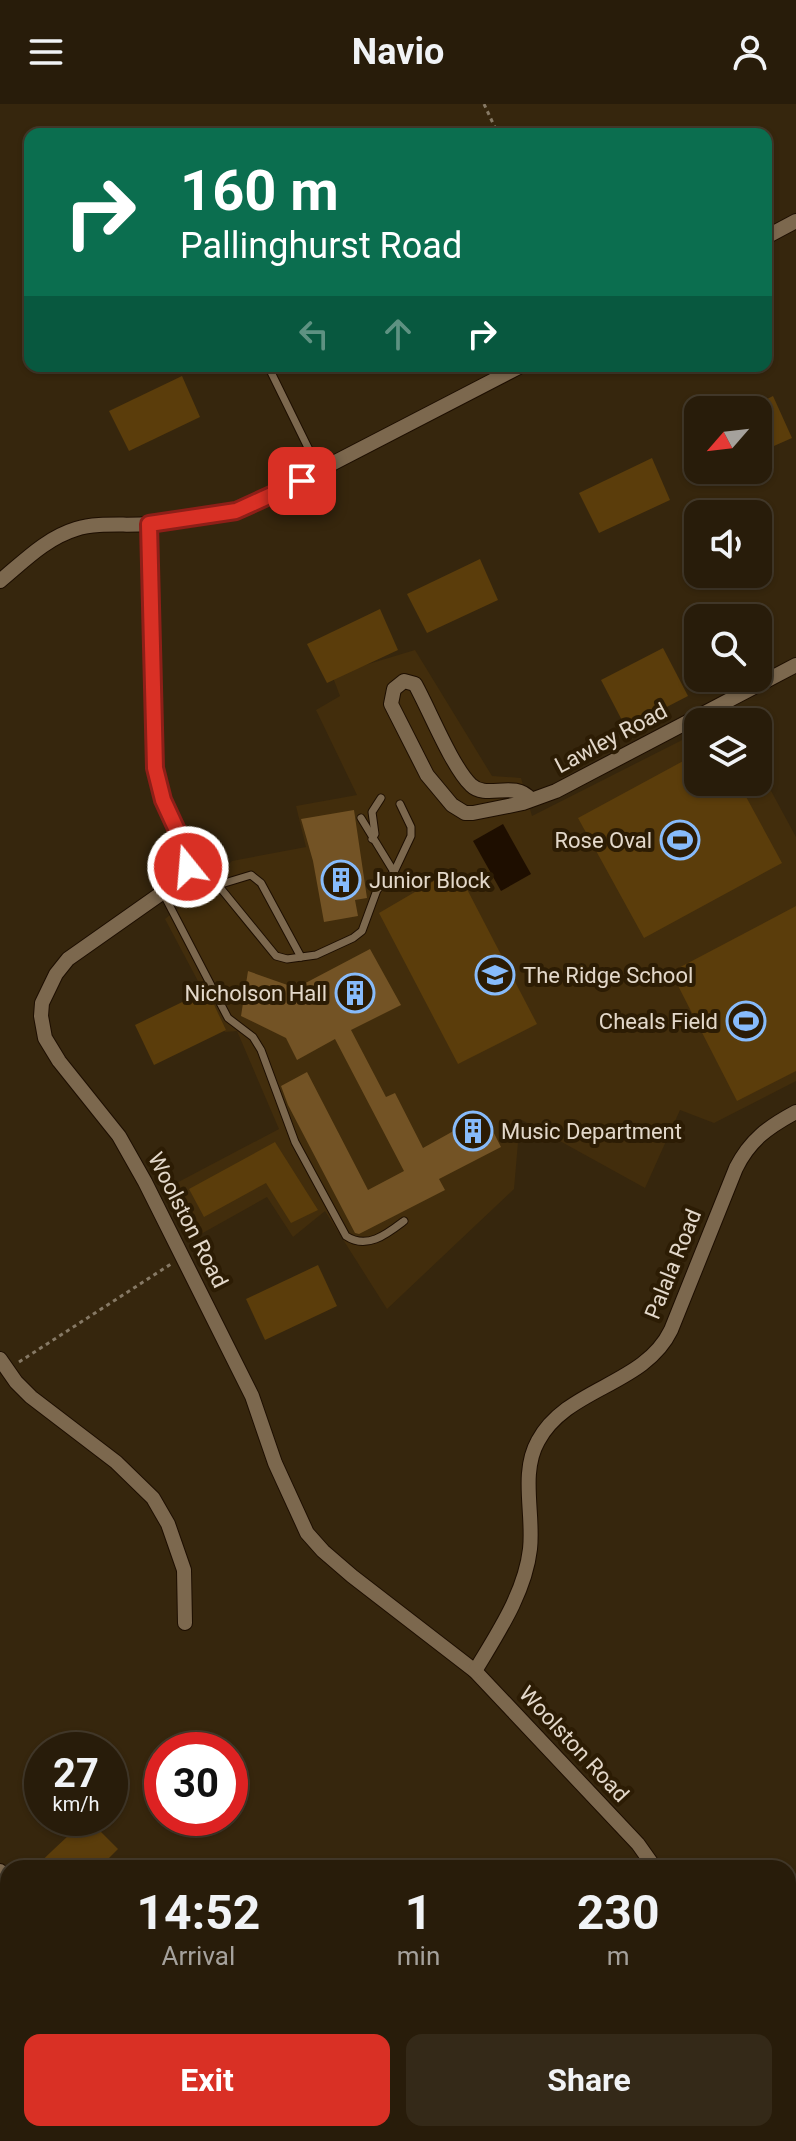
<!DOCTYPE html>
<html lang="en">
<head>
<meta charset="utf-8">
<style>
  body { margin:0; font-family:Roboto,sans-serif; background:#342918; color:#f1f3f6; height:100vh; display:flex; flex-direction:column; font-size:30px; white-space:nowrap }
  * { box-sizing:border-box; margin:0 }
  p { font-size:26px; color:#a5a19c }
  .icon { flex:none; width:44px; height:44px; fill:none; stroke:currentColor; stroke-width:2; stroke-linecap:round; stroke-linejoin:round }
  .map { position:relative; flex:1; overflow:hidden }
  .side { position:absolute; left:0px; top:1756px; width:796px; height:282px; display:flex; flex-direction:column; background:#281c0a; border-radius:24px 24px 0 0; box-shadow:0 2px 6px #0004,0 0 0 2px #443a2b }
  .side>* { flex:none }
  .guide { position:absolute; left:24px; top:24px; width:748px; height:244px; border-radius:16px; box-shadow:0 2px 6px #0004,0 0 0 2px #443a2b; background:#0b6e4f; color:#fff; overflow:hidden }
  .needle { width:52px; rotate:242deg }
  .controls { position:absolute; left:684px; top:292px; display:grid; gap:16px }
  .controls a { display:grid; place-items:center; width:88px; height:88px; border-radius:16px; background:#281c0a; box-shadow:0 2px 6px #0004,0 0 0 2px #443a2b; font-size:40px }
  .speed { position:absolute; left:24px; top:1628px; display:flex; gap:16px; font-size:40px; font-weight:700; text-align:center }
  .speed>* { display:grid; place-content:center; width:104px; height:104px; border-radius:50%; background:#281c0a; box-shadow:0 2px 6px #0004,0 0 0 2px #443a2b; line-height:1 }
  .speed small { font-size:20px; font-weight:400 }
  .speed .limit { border:12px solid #d22; background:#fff; color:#111 }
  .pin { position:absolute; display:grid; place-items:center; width:68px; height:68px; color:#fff; margin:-34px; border-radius:16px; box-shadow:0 4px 12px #0006 }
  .me { position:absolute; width:88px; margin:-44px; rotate:343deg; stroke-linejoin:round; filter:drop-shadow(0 0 6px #0008) }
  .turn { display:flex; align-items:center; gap:28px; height:168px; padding:0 24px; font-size:36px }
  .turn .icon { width:104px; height:104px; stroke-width:2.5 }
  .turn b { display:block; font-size:56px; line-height:68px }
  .lanes { display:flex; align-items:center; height:76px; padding:0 24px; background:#0003; justify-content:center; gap:40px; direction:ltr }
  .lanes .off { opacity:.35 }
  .eta { display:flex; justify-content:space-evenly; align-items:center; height:136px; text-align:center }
  .eta b { font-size:48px; font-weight:700; line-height:56px }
  .button { display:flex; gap:16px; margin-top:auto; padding:16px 24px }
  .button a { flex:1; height:92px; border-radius:16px; background:#d93025; color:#fff; font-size:32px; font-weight:700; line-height:92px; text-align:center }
  .button a+a { background:#342918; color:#f1f3f6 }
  header { display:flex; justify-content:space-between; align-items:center; height:104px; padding:0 24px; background:#281c0a; font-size:36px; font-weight:700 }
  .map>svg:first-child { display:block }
  .built { fill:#422d0c }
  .green { fill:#5b3d0b }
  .water { fill:#1e0e00 }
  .building { fill:#735325 }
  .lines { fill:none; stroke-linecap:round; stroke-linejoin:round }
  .lane-casing { stroke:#1d0e00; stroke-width:9 }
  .street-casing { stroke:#1d0e00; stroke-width:16 }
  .path { stroke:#867965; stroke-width:3; stroke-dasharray:4 4; stroke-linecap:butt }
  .lane { stroke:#7c684e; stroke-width:7 }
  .street { stroke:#7c684e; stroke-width:14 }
  .route-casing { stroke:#8d1f18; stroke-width:20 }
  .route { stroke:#d93025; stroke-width:14 }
  .labels { text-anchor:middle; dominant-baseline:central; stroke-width:8; stroke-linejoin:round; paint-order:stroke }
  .street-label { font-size:22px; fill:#e3d8ca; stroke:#2c1c04 }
  .poi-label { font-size:22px; fill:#e3d8ca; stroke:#2c1c04; text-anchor:end }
</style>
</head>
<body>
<header><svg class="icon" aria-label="menu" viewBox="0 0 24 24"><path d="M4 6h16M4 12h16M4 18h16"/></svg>Navio<svg class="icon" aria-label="person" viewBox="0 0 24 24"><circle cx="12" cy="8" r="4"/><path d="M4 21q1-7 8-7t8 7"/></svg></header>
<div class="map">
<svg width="796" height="2037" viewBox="0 0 796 2037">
  <rect width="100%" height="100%" fill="#36260d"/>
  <polygon class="built" points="415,546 492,672 521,674 532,712 698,628 698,678 758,678 758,663 796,733 796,977 714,1019 680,1006 645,1084 520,1015 514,1085 387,1205 325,1107 293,1133 267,1093 192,1135 167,1084 279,1025 237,927 225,928 165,815 198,789 232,757 306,743 296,702 357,691 316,606 340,592 332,571"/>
  <g class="green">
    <polygon points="182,272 200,313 129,347 109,307"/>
    <polygon points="773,292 792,334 758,349 758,306 745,306"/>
    <polygon points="652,354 670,396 599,429 579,389"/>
    <polygon points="480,455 498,496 427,529 407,490"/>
    <polygon points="380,505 398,546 327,579 307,540"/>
    <polygon points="663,544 688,592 626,624 601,576"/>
    <polygon points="698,649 698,678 738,678 782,759 644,834 578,714"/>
    <polygon points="456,764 537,920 458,960 379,809"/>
    <polygon points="796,802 796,967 737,997 671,868"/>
    <polygon points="207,886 226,926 154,961 135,921"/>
    <polygon points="275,1038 318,1106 291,1119 266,1079 204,1113 189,1085"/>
    <polygon points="318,1161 337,1202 265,1236 246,1195"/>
    <polygon points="87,1714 118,1745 99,1764 34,1764"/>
  </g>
  <polygon class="water" points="503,720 531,770 501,787 473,737"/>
  <g class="building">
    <polygon points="354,706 367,794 355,796 358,812 324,818 313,757 301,715"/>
    <polygon points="370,845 401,901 351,926 386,993 395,989 423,1044 484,1010 501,1043 439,1075 445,1086 359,1130 355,1129 288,1001 281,982 307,968 368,1086 404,1067 335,935 297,956 286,934 241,912 248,867 296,884"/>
  </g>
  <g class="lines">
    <g class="lane-casing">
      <g id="lane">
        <polyline points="268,262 319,366"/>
        <polyline points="361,714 394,768"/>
        <polyline points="372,735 375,730 372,708 381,694"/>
        <polyline points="188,763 218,781 276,852 287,855 316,851 353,834 362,827 377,786 394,768 411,732 411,723 400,700"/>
        <polyline points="218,781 251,771 261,779 301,853"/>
        <path d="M163,789L228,914L253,933L261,946L295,1038L346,1132C367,1146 387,1130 404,1117"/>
      </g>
    </g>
    <g class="street-casing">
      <g id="street">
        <polyline points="766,133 796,117"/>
        <polyline points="149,420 155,664 163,696 189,755 184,770 176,779 68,855 56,870 42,899 41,912 45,934 59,957 119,1032 145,1078 252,1292 275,1359 307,1429 323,1447 352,1472 475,1567 638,1740 655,1764"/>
        <path d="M0,477C23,458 46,434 76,425C99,418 125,422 149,420C186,417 223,412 258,398L521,262"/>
        <path d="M530,695C515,676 486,696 471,681C452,663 429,605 415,580L404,577L394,585L391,600L427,671L452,701L465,709H473L523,699L556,687L796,561"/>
        <polyline points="0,1255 16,1278 31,1293 116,1358 153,1394 168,1420 184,1466 185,1519"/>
        <path d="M475,1567C497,1530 525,1489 530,1445C534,1410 520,1369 538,1337C567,1283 644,1282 671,1226L736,1064C750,1036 768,1023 796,1008"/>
        <polyline points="0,1767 8,1775"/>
        <polyline points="0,1912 8,1914"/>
        <polyline points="254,2030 260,2037"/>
        <polyline points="784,2030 786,2037"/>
      </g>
    </g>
    <g class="path">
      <polyline points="484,0 498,30"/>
      <polyline points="19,1258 171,1160"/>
    </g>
    <use href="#lane" class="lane"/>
    <use href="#street" class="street"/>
  </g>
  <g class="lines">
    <g class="route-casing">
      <polyline id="route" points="188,763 187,748 163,696 155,664 149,420 236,407 302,377"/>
    </g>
    <use href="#route" class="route"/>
  </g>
  <defs>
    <g id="stadium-ring" transform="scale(2)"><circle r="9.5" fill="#2c1c04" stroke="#87bbfb" stroke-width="1.5"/><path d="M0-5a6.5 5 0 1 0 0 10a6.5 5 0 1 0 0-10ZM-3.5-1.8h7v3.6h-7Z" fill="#87bbfb"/></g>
    <g id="building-ring" transform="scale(2)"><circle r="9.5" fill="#2c1c04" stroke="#87bbfb" stroke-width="1.5"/><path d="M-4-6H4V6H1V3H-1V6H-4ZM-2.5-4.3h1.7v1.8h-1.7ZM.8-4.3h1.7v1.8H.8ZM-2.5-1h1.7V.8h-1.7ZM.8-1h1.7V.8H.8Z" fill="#87bbfb"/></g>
    <g id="school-ring" transform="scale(2)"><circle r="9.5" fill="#2c1c04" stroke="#87bbfb" stroke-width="1.5"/><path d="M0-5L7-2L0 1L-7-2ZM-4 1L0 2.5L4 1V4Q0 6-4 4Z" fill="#87bbfb"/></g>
  </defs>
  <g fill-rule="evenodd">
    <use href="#stadium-ring" x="680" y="736"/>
    <use href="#building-ring" x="341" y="776"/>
    <use href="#school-ring" x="495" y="871"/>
    <use href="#building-ring" x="355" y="889"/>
    <use href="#stadium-ring" x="746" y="917"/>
    <use href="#building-ring" x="473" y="1027"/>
  </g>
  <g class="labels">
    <g class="street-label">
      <text transform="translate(611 634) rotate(-28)">Lawley Road</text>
      <text transform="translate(188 1116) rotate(63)">Woolston Road</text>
      <text transform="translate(673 1160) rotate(-68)">Palala Road</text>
      <text transform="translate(574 1640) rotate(47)">Woolston Road</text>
    </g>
    <g class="poi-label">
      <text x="652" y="736">Rose Oval</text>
      <text x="369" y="776" text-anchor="start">Junior Block</text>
      <text x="523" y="871" text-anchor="start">The Ridge School</text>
      <text x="327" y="889">Nicholson Hall</text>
      <text x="718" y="917">Cheals Field</text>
      <text x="501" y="1027" text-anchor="start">Music Department</text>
    </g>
  </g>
</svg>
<div class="controls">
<a><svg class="needle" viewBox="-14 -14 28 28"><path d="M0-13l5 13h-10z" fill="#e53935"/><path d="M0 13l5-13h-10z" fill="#a5a19c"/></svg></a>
<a><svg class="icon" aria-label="sound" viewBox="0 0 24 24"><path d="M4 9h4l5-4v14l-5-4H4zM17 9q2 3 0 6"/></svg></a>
<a><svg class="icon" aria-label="search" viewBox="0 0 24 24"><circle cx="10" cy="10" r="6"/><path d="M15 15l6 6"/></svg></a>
<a><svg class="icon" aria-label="layers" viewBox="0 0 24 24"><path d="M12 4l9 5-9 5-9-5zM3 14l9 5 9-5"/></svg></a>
</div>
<div class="speed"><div>27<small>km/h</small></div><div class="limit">30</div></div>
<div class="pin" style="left:302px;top:377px;background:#d93025"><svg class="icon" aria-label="arrive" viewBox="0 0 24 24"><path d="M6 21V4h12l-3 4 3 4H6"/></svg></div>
<svg class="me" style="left:188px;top:763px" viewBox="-20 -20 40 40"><circle r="17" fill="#d93025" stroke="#fff" stroke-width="3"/><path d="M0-11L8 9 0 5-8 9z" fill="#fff"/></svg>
<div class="guide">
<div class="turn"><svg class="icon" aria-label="right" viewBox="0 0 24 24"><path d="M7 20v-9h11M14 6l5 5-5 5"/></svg><div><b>160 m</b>Pallinghurst Road</div></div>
<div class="lanes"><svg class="icon off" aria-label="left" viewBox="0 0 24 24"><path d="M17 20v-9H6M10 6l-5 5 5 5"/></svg><svg class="icon off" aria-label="ahead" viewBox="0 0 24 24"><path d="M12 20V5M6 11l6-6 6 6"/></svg><svg class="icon" aria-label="right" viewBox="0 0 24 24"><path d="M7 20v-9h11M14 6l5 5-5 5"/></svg></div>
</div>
<section class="side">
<div class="eta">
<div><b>14:52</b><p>Arrival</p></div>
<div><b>1</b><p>min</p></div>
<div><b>230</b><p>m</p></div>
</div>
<div class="button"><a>Exit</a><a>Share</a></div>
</section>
</div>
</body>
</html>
